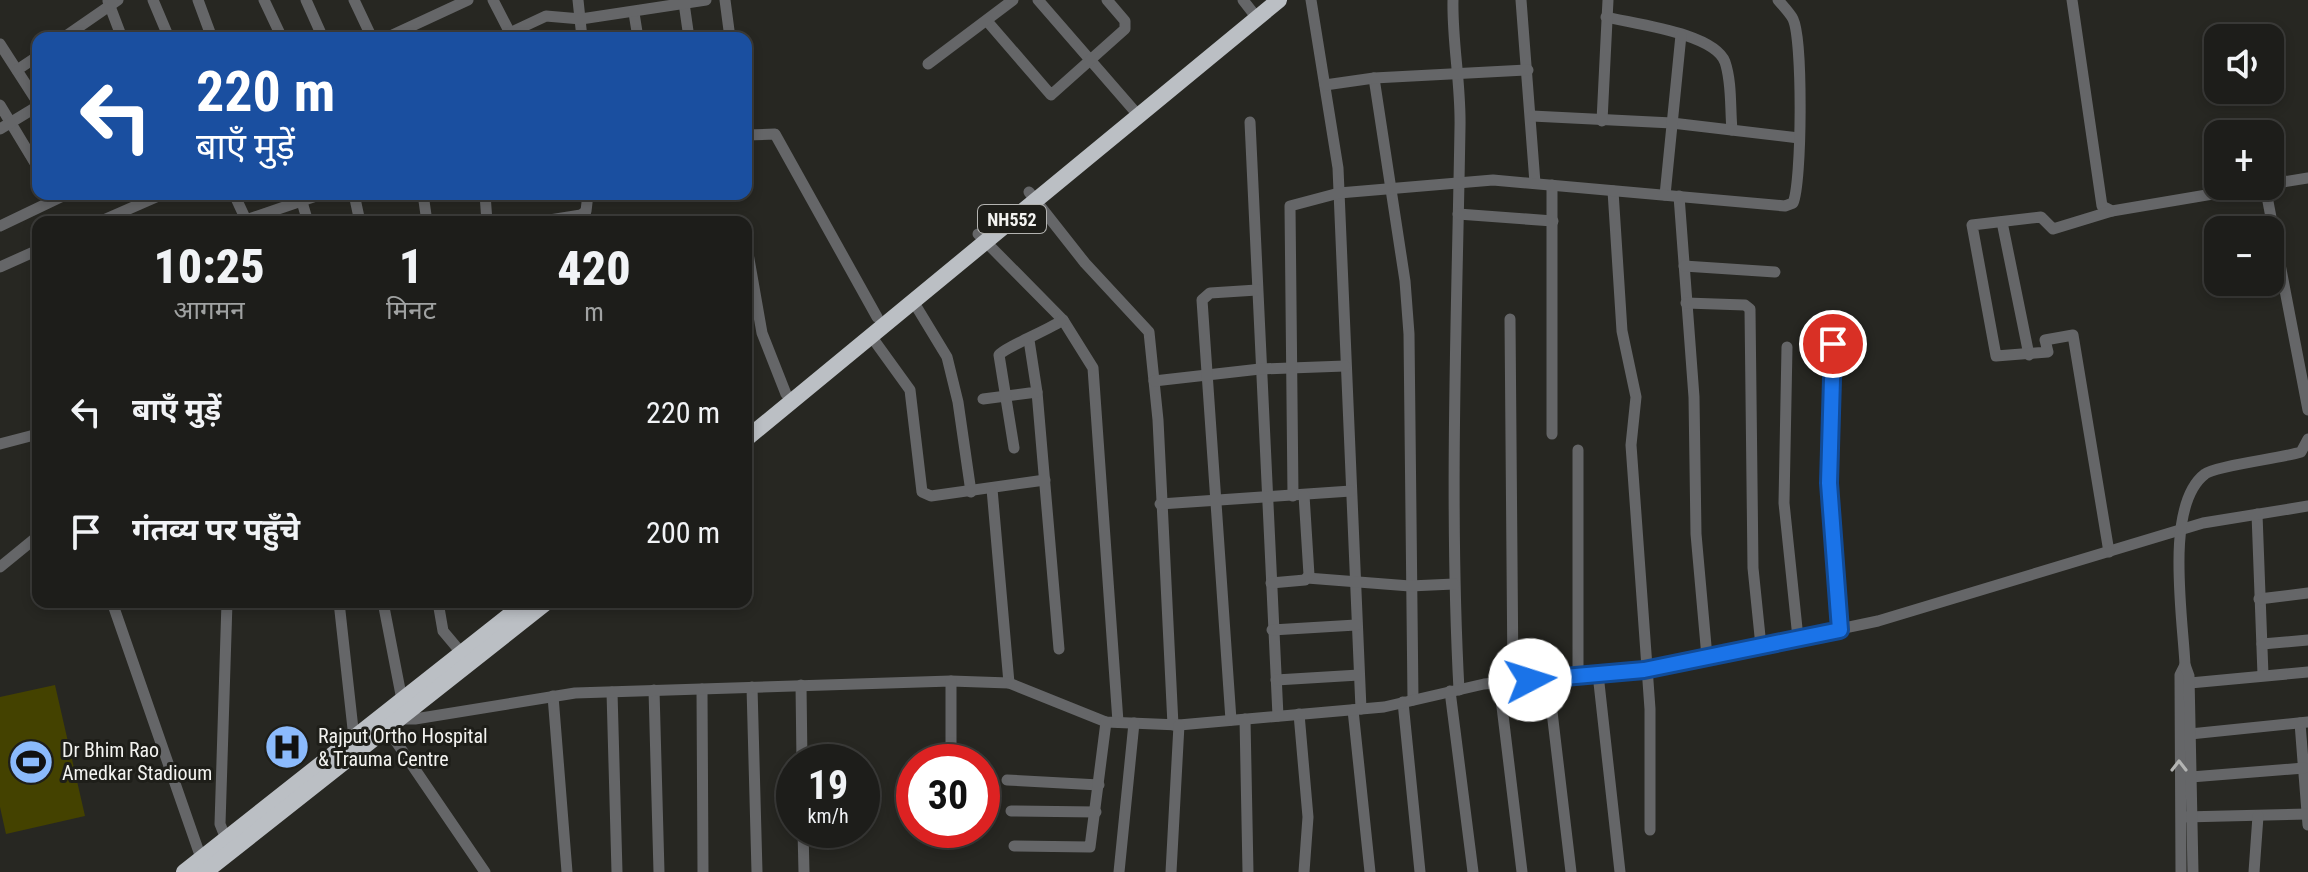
<!DOCTYPE html>
<html lang="hi">
<head>
<meta charset="utf-8">
<style>
  body { margin:0; font-family:"Roboto Condensed","Noto Sans Devanagari",sans-serif; background:#2a2a27; color:#f1f3f6; height:100vh; display:flex; flex-direction:column; font-size:30px; white-space:nowrap }
  * { box-sizing:border-box; margin:0 }
  p { font-size:26px; color:#a0a2a2 }
  .icon { flex:none; width:44px; height:44px; fill:none; stroke:currentColor; stroke-width:2; stroke-linecap:round; stroke-linejoin:round }
  .map { position:relative; flex:1; overflow:hidden }
  .details { position:absolute; left:32px; top:216px; width:720px; height:392px; display:flex; flex-direction:column; background:#1d1d1a; border-radius:16px; box-shadow:0 4px 12px #0003,0 0 0 2px #3b3b39 }
  .details>* { flex:none }
  .banner { position:absolute; left:32px; top:32px; width:720px; height:168px; border-radius:16px; box-shadow:0 4px 12px #0003,0 0 0 2px #3b3b39; background:#1a4fa0; color:#fff; overflow:hidden }
  .controls { position:absolute; left:2204px; top:24px; display:grid; gap:16px }
  .controls a { display:grid; place-items:center; width:80px; height:80px; border-radius:16px; background:#1d1d1a; box-shadow:0 4px 12px #0003,0 0 0 2px #3b3b39; font-size:40px }
  .speed { position:absolute; left:776px; top:744px; display:flex; gap:16px; font-size:40px; font-weight:700; text-align:center }
  .speed>* { display:grid; place-content:center; width:104px; height:104px; border-radius:50%; background:#1d1d1a; box-shadow:0 4px 12px #0003,0 0 0 2px #3b3b39; line-height:1 }
  .speed small { font-size:20px; font-weight:400 }
  .speed .limit { border:12px solid #d22; background:#fff; color:#111 }
  .pin { position:absolute; display:grid; place-items:center; width:68px; height:68px; color:#fff; margin:-34px; border:4px solid #fff; border-radius:50%; box-shadow:0 2px 8px #0007 }
  .me { position:absolute; width:88px; margin:-44px; rotate:85deg; stroke-linejoin:round; filter:drop-shadow(0 0 6px #0008) }
  .turn { display:flex; align-items:center; gap:28px; height:168px; padding:0 32px; font-size:36px }
  .turn .icon { width:104px; height:104px; stroke-width:2.5 }
  .turn b { display:block; font-size:56px; line-height:68px }
  .eta { display:flex; justify-content:space-evenly; align-items:center; height:136px; text-align:center }
  .eta b { font-size:48px; font-weight:800; line-height:56px }
  ul { padding:0; list-style:none }
  li { display:flex; align-items:center; gap:24px; height:120px; padding:0 32px }
  li div { flex:1 }
  li b { display:block; font-size:30px }
  li em { font-style:normal }
  .map>svg:first-child { display:block }
  .green { fill:#444200 }
  .lines { fill:none; stroke-linecap:round; stroke-linejoin:round }
  .minor { stroke:#656668; stroke-width:11 }
  .highway { stroke:#bbbfc4; stroke-width:16 }
  .oneway { stroke:#b3b4b3 }
  .route-casing { stroke:#114b97; stroke-width:20 }
  .route { stroke:#1a73e8; stroke-width:14 }
  .labels { text-anchor:middle; dominant-baseline:central; stroke-width:6; stroke-linejoin:round; paint-order:stroke }
  .shield { fill:#1e1e19; stroke:#b3b3b0; stroke-width:2 }
  .shield-label { font-size:18px; font-weight:bold; fill:#f3f3f0 }
  .poi-label { font-size:20px; fill:#f3f3f0; stroke:#1e1e19; text-anchor:start }
</style>
</head>
<body>
<div class="map">
<svg width="2308" height="872" viewBox="0 0 2308 872">
  <rect width="100%" height="100%" fill="#272722"/>
  <polygon class="green" points="55,685 85,816 6,834 0,807 0,697"/>
  <g class="lines">
    <g class="minor">
      <polyline points="153,0 169,38"/>
      <polyline points="198,0 212,38"/>
      <polyline points="264,0 282,38"/>
      <polyline points="306,0 323,38"/>
      <polyline points="354,0 372,38"/>
      <polyline points="493,0 510,33"/>
      <polyline points="578,0 582,38"/>
      <polyline points="725,0 730,38"/>
      <polyline points="1038,0 1138,115"/>
      <polyline points="1243,0 1257,18"/>
      <polyline points="1311,0 1338,168 1361,709"/>
      <path d="M1453,0C1452,42 1461,84 1460,127C1457,314 1449,502 1459,690"/>
      <polyline points="1521,0 1535,183"/>
      <polyline points="2072,0 2102,206 2112,211 2260,186"/>
      <polyline points="108,1 122,38"/>
      <polyline points="684,3 689,38"/>
      <polyline points="634,13 638,38"/>
      <path d="M1606,17C1634,24 1714,33 1725,62C1732,82 1730,109 1732,130"/>
      <polyline points="987,21 1051,95 1125,29 1125,21 1107,0"/>
      <polyline points="63,38 118,0"/>
      <polyline points="386,38 468,0"/>
      <polyline points="499,38 546,16 581,19 706,0"/>
      <polyline points="0,44 38,103"/>
      <polyline points="928,64 1013,0"/>
      <polyline points="17,70 38,56"/>
      <polyline points="1374,78 1405,281 1409,334 1413,700"/>
      <polyline points="1325,85 1374,78 1528,70"/>
      <polyline points="0,105 38,168"/>
      <polyline points="1532,116 1672,123 1799,138"/>
      <polyline points="1602,121 1608,0"/>
      <polyline points="1250,122 1278,716"/>
      <polyline points="0,129 38,106"/>
      <polyline points="746,135 775,134 877,317"/>
      <polyline points="2270,184 2308,178"/>
      <polyline points="2265,186 2308,410"/>
      <polyline points="1613,191 1622,331 1636,397 1631,445 1650,709 1650,830"/>
      <polyline points="1029,192 1085,263 1149,332 1158,420 1173,725"/>
      <polyline points="234,194 247,222"/>
      <polyline points="354,194 360,222"/>
      <polyline points="423,194 427,222"/>
      <polyline points="485,194 487,222"/>
      <polyline points="1665,195 1681,35"/>
      <polyline points="1679,196 1694,397 1696,534 1707,657"/>
      <polyline points="302,202 308,222"/>
      <polyline points="1458,214 1553,221"/>
      <polyline points="246,220 322,194"/>
      <polyline points="99,222 163,194"/>
      <polyline points="537,222 581,215 586,211 588,194"/>
      <polyline points="728,222 740,222"/>
      <polyline points="2002,222 2029,355"/>
      <polyline points="0,226 67,194"/>
      <polyline points="978,234 1063,320 1093,368 1118,722"/>
      <polyline points="746,242 762,333 786,394"/>
      <polyline points="1684,266 1775,272"/>
      <polyline points="0,267 38,250"/>
      <polyline points="913,301 947,357 958,402 971,492"/>
      <polyline points="1686,303 1745,305 1750,309 1753,568 1761,646"/>
      <polyline points="1510,319 1513,681"/>
      <polyline points="871,336 910,390 922,492 931,496 1045,480"/>
      <polyline points="1833,344 1829,483 1840,630"/>
      <polyline points="1787,347 1784,503 1798,638"/>
      <polyline points="1154,381 1260,369 1345,366"/>
      <polyline points="1037,392 1059,649"/>
      <polyline points="983,399 1037,392 1029,340"/>
      <polyline points="1552,434 1552,185"/>
      <polyline points="0,444 38,434"/>
      <path d="M1014,448L999,355C1004,348 1050,329 1063,320"/>
      <polyline points="1578,450 1578,676"/>
      <polyline points="992,489 1009,683"/>
      <path d="M1293,496L1290,206L1339,193L1493,180L1785,206L1793,203C1802,183 1803,40 1793,19C1790,13 1783,6 1778,0"/>
      <polyline points="1160,504 1351,491"/>
      <polyline points="2257,514 2263,675"/>
      <polyline points="2109,552 2073,335 2045,340 2048,352 1996,356 1972,225 2041,217 2053,229 2112,211"/>
      <polyline points="0,567 38,536"/>
      <polyline points="1307,578 1410,586 1454,584"/>
      <polyline points="1271,583 1305,580 1309,575 1304,495"/>
      <polyline points="2259,599 2308,593"/>
      <polyline points="112,602 201,858"/>
      <polyline points="339,602 354,738"/>
      <polyline points="383,602 402,700"/>
      <polyline points="438,602 443,631 464,656"/>
      <polyline points="1272,630 1356,625"/>
      <polyline points="2262,644 2308,640"/>
      <polyline points="1598,674 1620,872"/>
      <polyline points="1548,678 1571,872"/>
      <polyline points="1276,680 1359,675"/>
      <polyline points="1499,682 1522,872"/>
      <polyline points="2190,683 2308,672"/>
      <polyline points="801,685 802,762"/>
      <polyline points="752,687 757,872"/>
      <polyline points="702,689 703,872"/>
      <polyline points="654,690 659,872"/>
      <polyline points="1450,691 1473,872"/>
      <polyline points="612,692 617,872"/>
      <polyline points="553,696 567,872"/>
      <polyline points="1403,702 1420,872"/>
      <polyline points="1353,710 1370,872"/>
      <polyline points="1299,714 1308,817 1304,872"/>
      <polyline points="399,719 415,719 575,693 951,681 1009,683 1106,722 1179,725 1384,707 1484,684 1644,670 1878,621 2203,523 2308,506"/>
      <polyline points="1245,719 1248,872"/>
      <polyline points="1231,720 1202,300 1210,293 1257,290"/>
      <polyline points="2300,723 2308,825"/>
      <polyline points="384,724 485,872"/>
      <polyline points="2190,734 2308,722"/>
      <polyline points="951,762 951,681"/>
      <polyline points="2191,777 2304,768"/>
      <polyline points="1007,780 1099,785"/>
      <polyline points="1011,811 1096,812"/>
      <polyline points="2184,817 2308,814"/>
      <polyline points="803,830 804,872"/>
      <polyline points="226,839 220,824 227,602"/>
      <polyline points="1014,846 1090,847 1106,722"/>
      <polyline points="1119,872 1134,723"/>
      <polyline points="1171,872 1179,725"/>
      <polyline points="2181,872 2180,675 2185,665"/>
      <path d="M2193,872L2189,676L2185,665C2183,618 2164,505 2205,474C2215,466 2282,458 2301,452L2308,439"/>
      <polyline points="2254,872 2258,816"/>
    </g>
    <g class="highway">
      <polyline points="746,439 1279,0"/>
      <polyline points="184,872 526,602"/>
      <polyline points="205,872 547,602"/>
    </g>
  </g>
  <defs><path id="oneway-chevron" d="M-2-3.5L2.5 0L-2 3.5" fill="none" stroke-width="1.6" stroke-linecap="round" stroke-linejoin="round" transform="scale(2)"/></defs>
  <use class="oneway" href="#oneway-chevron" transform="translate(2179 766) rotate(-90)"/>
  <g class="lines">
    <g class="route-casing">
      <polyline id="route" points="1530,680 1644,670 1840,630 1829,483 1833,344"/>
    </g>
    <use href="#route" class="route"/>
  </g>
  <defs>
    <g id="hospital-disc" transform="scale(2.3)"><circle r="9.5" fill="#8bbafc" stroke="#1e1e19"/><path d="M-5-5h3v3.5h4V-5h3V5h-3V1.5h-4V5h-3Z" fill="#111"/></g>
    <g id="stadium-disc" transform="scale(2.3)"><circle r="9.5" fill="#8bbafc" stroke="#1e1e19"/><path d="M0-5a6.5 5 0 1 0 0 10a6.5 5 0 1 0 0-10ZM-3.5-1.8h7v3.6h-7Z" fill="#111"/></g>
  </defs>
  <g fill-rule="evenodd">
    <use href="#hospital-disc" x="287" y="747"/>
    <use href="#stadium-disc" x="31" y="762"/>
  </g>
  <g class="labels">
    <rect class="shield" x="978" y="205" width="68" height="28" rx="6"/>
    <g class="shield-label">
      <text x="1012" y="219">NH552</text>
    </g>
    <g class="poi-label">
      <text x="318" y="736">Rajput Ortho Hospital<tspan x="318" dy="23">&amp; Trauma Centre</tspan></text>
      <text x="62" y="750">Dr Bhim Rao<tspan x="62" dy="23">Amedkar Stadioum</tspan></text>
    </g>
  </g>
</svg>
<div class="controls">
<a><svg class="icon" aria-label="sound" viewBox="0 0 24 24"><path d="M4 9h4l5-4v14l-5-4H4zM17 9q2 3 0 6"/></svg></a>
<a>+</a>
<a>−</a>
</div>
<div class="speed"><div>19<small>km/h</small></div><div class="limit">30</div></div>
<div class="pin" style="left:1833px;top:344px;background:#d93025"><svg class="icon" aria-label="arrive" viewBox="0 0 24 24"><path d="M6 21V4h12l-3 4 3 4H6"/></svg></div>
<svg class="me" style="left:1530px;top:680px" viewBox="-20 -20 40 40"><circle r="19" fill="#fff"/><path d="M0-13L10 11 0 6-10 11z" fill="#1a73e8"/></svg>
<div class="banner">
<div class="turn"><svg class="icon" aria-label="left" viewBox="0 0 24 24"><path d="M17 20v-9H6M10 6l-5 5 5 5"/></svg><div><b>220 m</b>बाएँ मुड़ें</div></div>
</div>
<section class="details">
<div class="eta">
<div><b>10:25</b><p>आगमन</p></div>
<div><b>1</b><p>मिनट</p></div>
<div><b>420</b><p>m</p></div>
</div>
<ul>
<li><svg class="icon" aria-label="left" viewBox="0 0 24 24"><path d="M17 20v-9H6M10 6l-5 5 5 5"/></svg><div><b>बाएँ मुड़ें</b></div><em>220 m</em></li>
<li><svg class="icon" aria-label="arrive" viewBox="0 0 24 24"><path d="M6 21V4h12l-3 4 3 4H6"/></svg><div><b>गंतव्य पर पहुँचे</b></div><em>200 m</em></li>
</ul>
</section>
</div>
</body>
</html>
